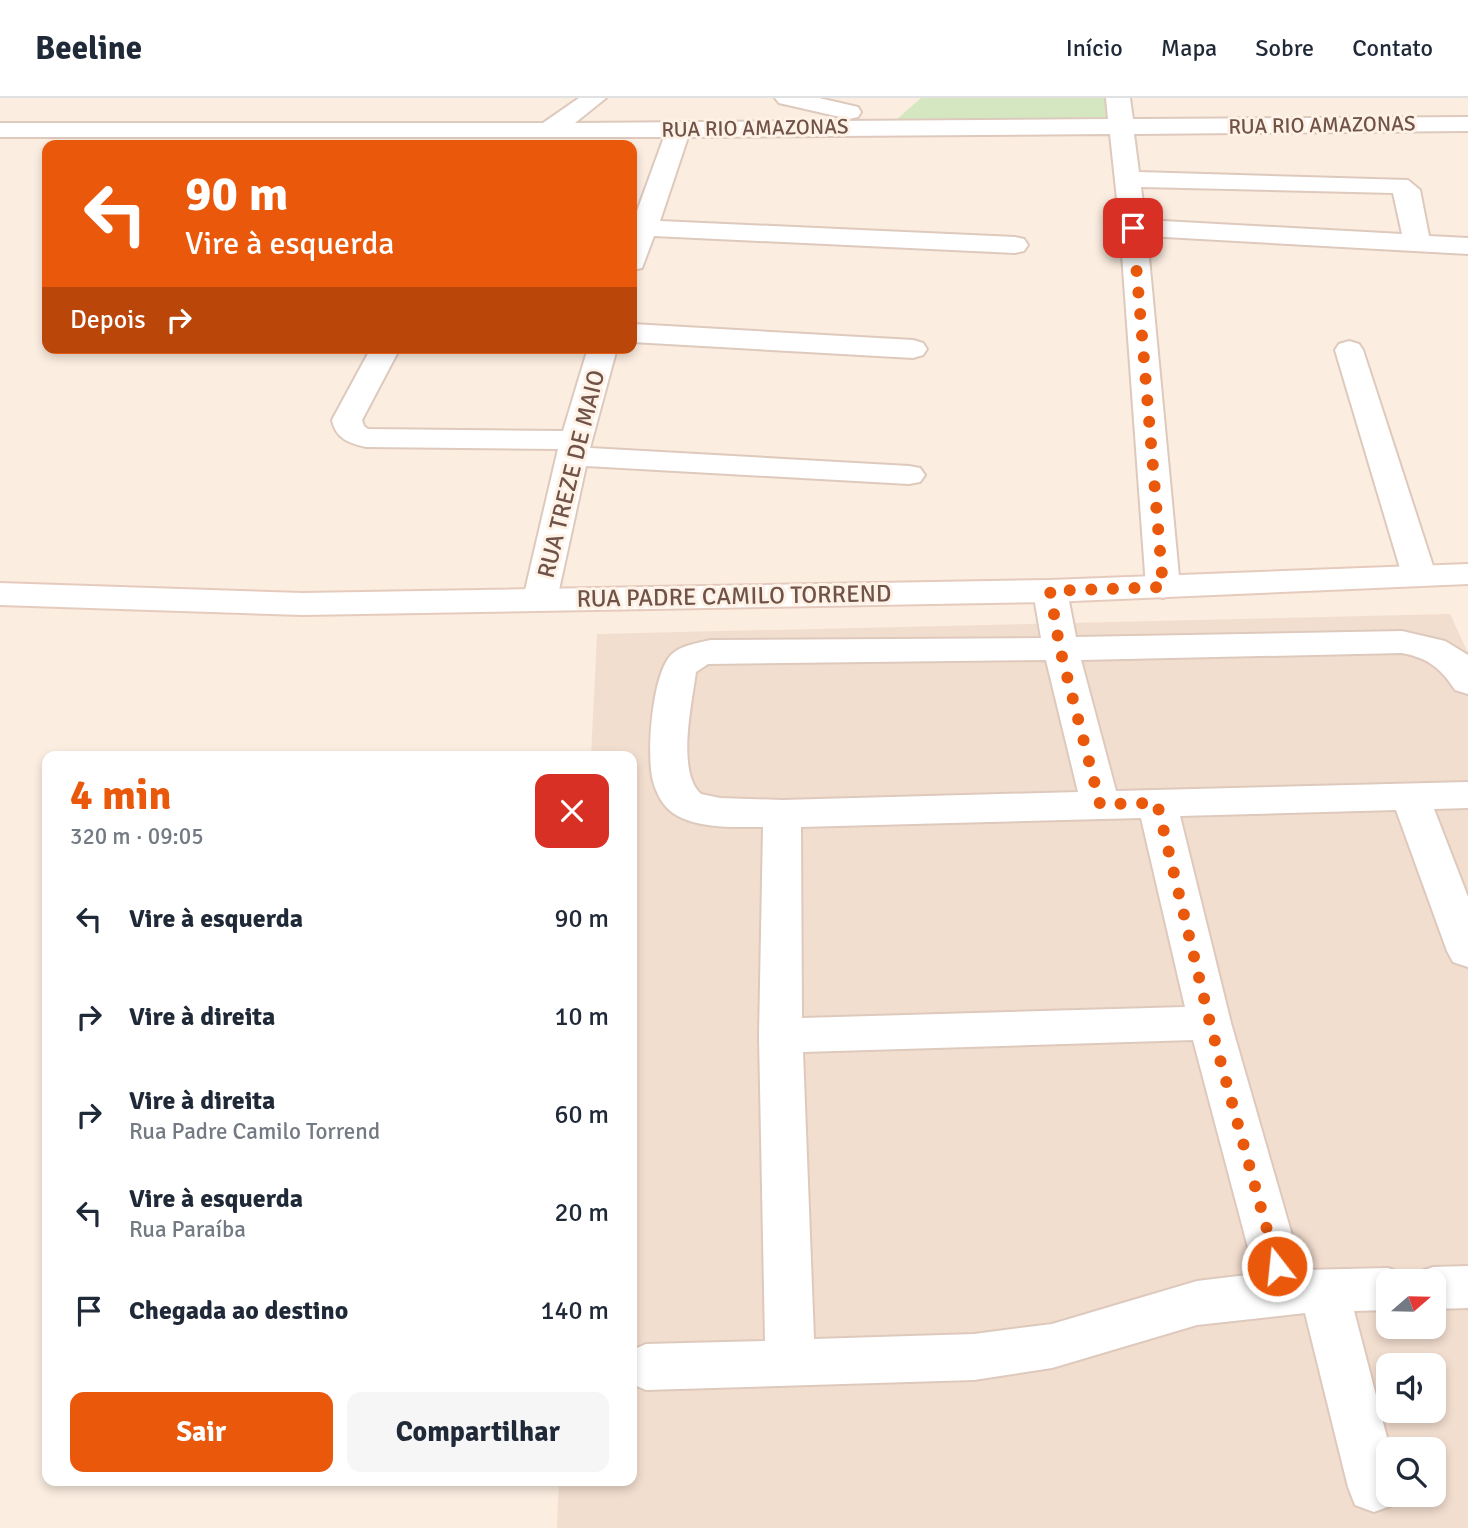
<!DOCTYPE html>
<html lang="pt">
<head>
<meta charset="utf-8">
<style>
  body { margin:0; font-family:Signika,sans-serif; background:#f6f6f7; color:#1f2937; height:100vh; display:flex; flex-direction:column; font-size:26px; white-space:nowrap }
  * { box-sizing:border-box; margin:0 }
  p { font-size:23px; color:#747a83 }
  .icon { flex:none; width:38px; height:38px; fill:none; stroke:currentColor; stroke-width:2; stroke-linecap:round; stroke-linejoin:round }
  .map { position:relative; flex:1; overflow:hidden }
  .drawer { position:absolute; left:42px; top:653px; width:595px; height:735px; display:flex; flex-direction:column; background:#fff; border-radius:14px; box-shadow:0 4px 10px #0003 }
  .drawer>* { flex:none }
  .banner { position:absolute; left:42px; top:42px; width:595px; height:214px; border-radius:14px; box-shadow:0 4px 10px #0003; background:#ea580c; color:#fff; overflow:hidden }
  .needle { width:46px; rotate:70deg }
  .buttons { position:absolute; left:1376px; top:1171px; display:grid; gap:14px }
  .buttons a { display:grid; place-items:center; width:70px; height:70px; border-radius:14px; background:#fff; box-shadow:0 4px 10px #0003; font-size:35px }
  .pin { position:absolute; display:grid; place-items:center; width:60px; height:60px; color:#fff; margin:-30px; border-radius:14px; box-shadow:0 4px 10px #0006 }
  .me { position:absolute; width:77px; margin:-38px; rotate:344deg; stroke-linejoin:round; filter:drop-shadow(0 0 5px #0008) }
  .turn { display:flex; align-items:center; gap:24px; height:147px; padding:0 28px; font-size:32px }
  .turn .icon { width:91px; height:91px; stroke-width:2.5 }
  .turn b { display:block; font-size:49px; line-height:60px }
  .then { display:flex; align-items:center; height:66px; padding:0 28px; background:#0003; gap:14px; font-size:26px }
  .round { display:grid; place-items:center; flex:none; width:74px; height:74px; border-radius:14px; background:#f6f6f7 }
  .headline { display:flex; align-items:center; justify-content:space-between; height:119px; padding:0 28px }
  h1 { font-size:42px; font-weight:800; line-height:52px; color:#ea580c }
  .primary-button { display:flex; gap:14px; margin-top:auto; padding:14px 28px }
  .primary-button a { flex:1; height:80px; border-radius:14px; background:#ea580c; color:#fff; font-size:28px; font-weight:800; line-height:80px; text-align:center }
  .primary-button a+a { background:#f6f6f7; color:#1f2937 }
  ul { padding:0; list-style:none }
  li { display:flex; align-items:center; gap:21px; height:98px; padding:0 28px }
  li div { flex:1 }
  li b { display:block; font-size:26px }
  li em { font-style:normal }
  header { display:flex; align-items:center; gap:42px; box-sizing:border-box; height:98px; padding:0 35px; background:#fff; border-bottom:2px solid #e0e1e3 }
  header strong { font-size:33px }
  nav { display:flex; gap:38px; margin-inline-start:auto; font-size:24px }
  .map>svg:first-child { display:block }
  .residential { fill:#f2decf; fill-rule:evenodd }
  .green { fill:#d4e7c0 }
  .lines { fill:none; stroke-linecap:round; stroke-linejoin:round }
  .minor-casing { stroke:#dec9bd; stroke-width:4 }
  .secondary-casing { stroke:#e5cbbd; stroke-width:4 }
  .minor { fill:#fff; fill-rule:evenodd }
  .secondary { fill:#fff; fill-rule:evenodd }
  .route { stroke:#ea580c; stroke-width:12; stroke-dasharray:0 21.6 }
  .labels { text-anchor:middle; dominant-baseline:central; stroke-width:6; stroke-linejoin:round; paint-order:stroke }
  .far-street-label { font-size:21px; fill:#705249; stroke:#fef2e6 }
  .street-label { font-size:24px; fill:#705249; stroke:#fef2e6 }
</style>
</head>
<body>
<header>
<strong>Beeline</strong>
<nav><a>Início</a><a>Mapa</a><a>Sobre</a><a>Contato</a></nav>
</header>
<div class="map">
<svg width="1468" height="1430" viewBox="0 0 1468 1430">
  <rect width="100%" height="100%" fill="#fbede0"/>
  <path class="residential" d="M1450,516L1468,555V1430H557L559,1383L632,1382V658H591L597,536ZM1388,1183H1433V1228H1388ZM1388,1267H1433V1312H1388ZM1388,1351H1433V1396H1388Z"/>
  <polygon class="green" points="921,0 1109,0 1113,21 896,22"/>
  <g class="lines">
    <g class="minor-casing">
      <g id="minor">
        <path d="M579,0H606L575,25L1108,21L1106,0H1130L1133,21L1468,19V33L1134,36L1139,74L1408,82L1420,92L1429,138L1468,140V156L1147,138L1180,489L1175,496L1163,500L1151,496L1146,489L1120,129L1110,36L688,39L660,123L1015,139L1024,141L1028,147L1024,153L1015,155L654,138L642,170L632,172V127L664,39H0V25H543ZM1141,89L1393,95L1402,136L1145,122Z"/>
        <polygon points="775,0 819,0 858,9 861,14 858,19 849,21 779,5"/>
        <polygon points="632,226 913,242 923,245 927,251 923,257 913,260 632,244"/>
        <polygon points="1349,243 1359,246 1363,252 1436,477 1431,484 1419,487 1407,484 1402,477 1335,252 1339,246"/>
        <path d="M371,250H400L362,322L364,328L368,331L563,333L588,250H617L590,350L909,368L920,370L925,377L920,384L909,386L586,368L557,501L552,509L540,512L528,509L523,501L558,351L366,349C349,345 336,341 332,322Z"/>
        <path d="M1050,482L1062,486L1067,493L1076,539L1402,533L1445,543L1468,557V596L1455,592C1441,570 1428,560 1402,555L1081,562L1116,693L1468,684V710L1434,711L1468,799V869L1453,864L1447,853L1396,712L1180,718L1231,925L1302,1172L1388,1170L1405,1176L1408,1183H1388V1212L1354,1213L1390,1351H1388V1396H1397L1393,1407L1374,1414L1355,1407L1348,1389L1305,1215L1197,1227L1052,1270L974,1282L646,1292L632,1286V1252L646,1246L765,1243L759,938L763,729C735,729 696,731 673,715C663,708 656,695 653,683C646,657 652,577 671,557C681,547 698,545 711,542L1041,540L1033,493L1038,486ZM1046,562L1078,694L782,702L720,700L701,696C676,674 692,605 696,574L708,566ZM1141,720L1185,909L802,920L801,729ZM1193,942L1255,1176L1197,1183L1052,1226L974,1236L814,1241L803,954Z"/>
        <polygon points="1468,1168 1468,1210 1433,1211 1433,1183 1412,1183 1416,1175 1433,1169"/>
      </g>
    </g>
    <g class="secondary-casing">
      <polygon id="secondary" points="1468,466 1468,486 1050,504 303,517 0,507 0,485 303,495 1050,482"/>
    </g>
    <use href="#minor" class="minor"/>
    <use href="#secondary" class="secondary"/>
  </g>
  <g class="lines">
    <polyline class="route" points="1133,130 1163,489 1050,493 1060,551 1100,706 1157,705 1210,925 1277,1168"/>
  </g>
  <g class="labels">
    <g class="far-street-label">
      <text transform="translate(1322 27) rotate(-1)">RUA RIO AMAZONAS</text>
      <text transform="translate(755 30) rotate(-1)">RUA RIO AMAZONAS</text>
    </g>
    <g class="street-label">
      <text transform="translate(571 376) rotate(-76)">RUA TREZE DE MAIO</text>
      <text transform="translate(734 498) rotate(-1)">RUA PADRE CAMILO TORREND</text>
    </g>
  </g>
</svg>
<div class="buttons">
<a><svg class="needle" viewBox="-14 -14 28 28"><path d="M0-13l5 13h-10z" fill="#e53935"/><path d="M0 13l5-13h-10z" fill="#747a83"/></svg></a>
<a><svg class="icon" aria-label="sound" viewBox="0 0 24 24"><path d="M4 9h4l5-4v14l-5-4H4zM17 9q2 3 0 6"/></svg></a>
<a><svg class="icon" aria-label="search" viewBox="0 0 24 24"><circle cx="10" cy="10" r="6"/><path d="M15 15l6 6"/></svg></a>
</div>
<div class="pin" style="left:1133px;top:130px;background:#d93025"><svg class="icon" aria-label="arrive" viewBox="0 0 24 24"><path d="M6 21V4h12l-3 4 3 4H6"/></svg></div>
<svg class="me" style="left:1277px;top:1168px" viewBox="-20 -20 40 40"><circle r="17" fill="#ea580c" stroke="#fff" stroke-width="3"/><path d="M0-11L8 9 0 5-8 9z" fill="#fff"/></svg>
<div class="banner">
<div class="turn"><svg class="icon" aria-label="left" viewBox="0 0 24 24"><path d="M17 20v-9H6M10 6l-5 5 5 5"/></svg><div><b>90 m</b>Vire à esquerda</div></div>
<div class="then">Depois<svg class="icon" aria-label="right" viewBox="0 0 24 24"><path d="M7 20v-9h11M14 6l5 5-5 5"/></svg></div>
</div>
<section class="drawer">
<div class="headline"><div><h1>4 min</h1><p>320 m · 09:05</p></div><a class="round" style="background:#d93025;color:#fff"><svg class="icon" aria-label="close" viewBox="0 0 24 24"><path d="M6 6l12 12M18 6L6 18"/></svg></a></div>
<ul>
<li><svg class="icon" aria-label="left" viewBox="0 0 24 24"><path d="M17 20v-9H6M10 6l-5 5 5 5"/></svg><div><b>Vire à esquerda</b></div><em>90 m</em></li>
<li><svg class="icon" aria-label="right" viewBox="0 0 24 24"><path d="M7 20v-9h11M14 6l5 5-5 5"/></svg><div><b>Vire à direita</b></div><em>10 m</em></li>
<li><svg class="icon" aria-label="right" viewBox="0 0 24 24"><path d="M7 20v-9h11M14 6l5 5-5 5"/></svg><div><b>Vire à direita</b><p>Rua Padre Camilo Torrend</p></div><em>60 m</em></li>
<li><svg class="icon" aria-label="left" viewBox="0 0 24 24"><path d="M17 20v-9H6M10 6l-5 5 5 5"/></svg><div><b>Vire à esquerda</b><p>Rua Paraíba</p></div><em>20 m</em></li>
<li><svg class="icon" aria-label="arrive" viewBox="0 0 24 24"><path d="M6 21V4h12l-3 4 3 4H6"/></svg><div><b>Chegada ao destino</b></div><em>140 m</em></li>
</ul>
<div class="primary-button"><a>Sair</a><a>Compartilhar</a></div>
</section>
</div>
</body>
</html>
